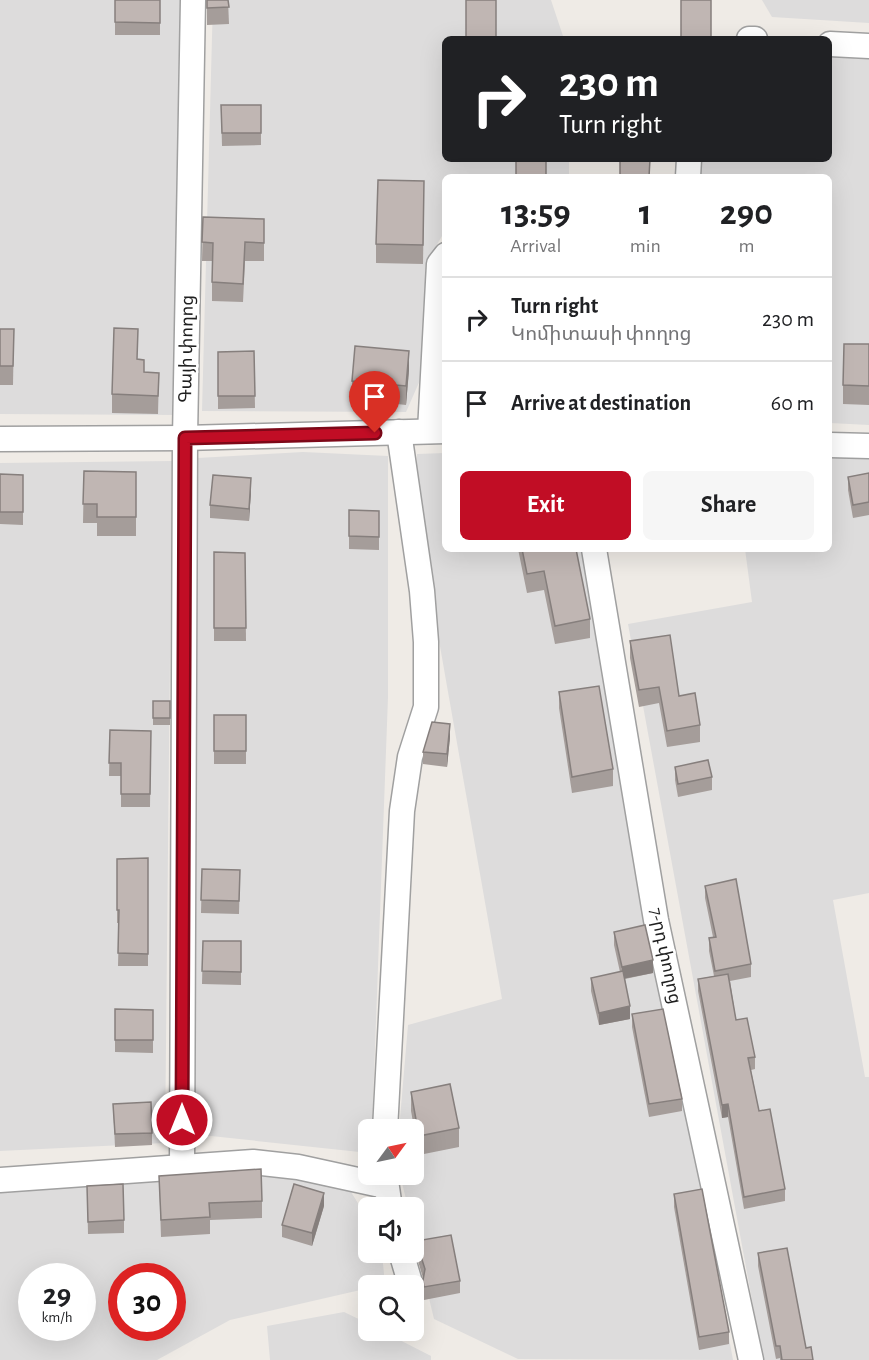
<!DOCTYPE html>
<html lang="en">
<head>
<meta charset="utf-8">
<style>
  body { margin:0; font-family:"Alegreya Sans","Noto Sans Armenian",sans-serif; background:#f6f6f6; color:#202124; height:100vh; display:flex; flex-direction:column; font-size:22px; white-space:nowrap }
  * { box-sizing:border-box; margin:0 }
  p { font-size:20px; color:#757577 }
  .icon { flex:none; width:33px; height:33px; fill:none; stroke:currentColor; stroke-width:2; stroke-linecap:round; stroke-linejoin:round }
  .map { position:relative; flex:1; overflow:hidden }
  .details { position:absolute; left:442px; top:174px; width:390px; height:378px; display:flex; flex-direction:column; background:#fff; border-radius:9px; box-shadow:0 6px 24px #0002 }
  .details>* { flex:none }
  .hud { position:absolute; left:442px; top:36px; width:390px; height:126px; border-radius:9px; box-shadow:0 6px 24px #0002; background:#202124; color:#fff; overflow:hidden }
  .needle { width:39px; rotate:57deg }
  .fabs { position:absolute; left:358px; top:1119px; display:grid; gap:12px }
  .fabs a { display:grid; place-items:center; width:66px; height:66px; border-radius:9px; background:#fff; box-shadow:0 6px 24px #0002; font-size:30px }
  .speed { position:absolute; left:18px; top:1263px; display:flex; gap:12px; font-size:30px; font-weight:700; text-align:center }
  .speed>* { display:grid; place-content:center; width:78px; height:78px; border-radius:50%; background:#fff; box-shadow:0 6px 24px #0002; line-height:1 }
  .speed small { font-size:15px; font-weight:400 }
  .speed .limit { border:9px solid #d22; background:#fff; color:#111 }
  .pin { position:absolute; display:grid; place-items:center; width:51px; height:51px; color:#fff; margin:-62px -26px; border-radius:50% 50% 50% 0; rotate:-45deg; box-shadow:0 0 6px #0007 }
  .pin .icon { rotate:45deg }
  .me { position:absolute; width:66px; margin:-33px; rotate:0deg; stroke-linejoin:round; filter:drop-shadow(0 0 4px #0008) }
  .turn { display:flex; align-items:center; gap:21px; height:126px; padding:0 18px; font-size:27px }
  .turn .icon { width:78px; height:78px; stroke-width:2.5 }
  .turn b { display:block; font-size:42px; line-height:51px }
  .eta { display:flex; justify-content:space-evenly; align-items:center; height:102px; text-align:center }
  .eta b { font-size:36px; font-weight:600; line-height:42px }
  .action { display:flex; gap:12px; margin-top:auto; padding:12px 18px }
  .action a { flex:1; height:69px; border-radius:9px; background:#c10d25; color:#fff; font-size:24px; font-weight:600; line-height:69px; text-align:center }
  .action a+a { background:#f6f6f6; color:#202124 }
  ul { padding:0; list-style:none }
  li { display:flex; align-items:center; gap:18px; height:84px; padding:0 18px; border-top:2px solid #e0e0e0 }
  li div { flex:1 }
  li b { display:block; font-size:22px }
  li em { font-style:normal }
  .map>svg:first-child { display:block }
  .residential { fill:#dddcdc; fill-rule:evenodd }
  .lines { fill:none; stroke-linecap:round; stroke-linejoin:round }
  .minor-casing { stroke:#a0a0a0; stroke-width:27 }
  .minor { stroke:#fff; stroke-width:24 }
  .wall { fill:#a59d9a }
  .shaded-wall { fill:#867f7d }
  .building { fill:#c0b6b3; stroke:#867f7d; stroke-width:1.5 }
  .route-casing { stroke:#7d0818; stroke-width:15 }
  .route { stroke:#c10d25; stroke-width:10 }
  .labels { text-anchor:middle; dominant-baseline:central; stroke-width:5; stroke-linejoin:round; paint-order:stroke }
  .street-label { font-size:18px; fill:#1f1f1f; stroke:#fff }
</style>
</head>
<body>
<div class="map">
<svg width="869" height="1360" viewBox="0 0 869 1360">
  <rect width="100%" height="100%" fill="#efebe6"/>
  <g class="residential">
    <polygon points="0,0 183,0 177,415 0,414"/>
    <polygon points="213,0 551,0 564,39 446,39 446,159 569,159 569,177 446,177 445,231 426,263 421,378 406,412 202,411"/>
    <polygon points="762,0 869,0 869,23 772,17"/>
    <polygon points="830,54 869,56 869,425 830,423 830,177 697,177 698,159 830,159"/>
    <polygon points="303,452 388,456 388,697 372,1129 369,1130 369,1153 192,1134 197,458"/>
    <polygon points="445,453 446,549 586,549 733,1360 518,1359 434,1319 414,1235 414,1208 408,1207 400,1175 414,1174 414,1130 399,1130 408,1025 502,999 415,504 417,454"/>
    <polygon points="830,456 869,458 869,893 833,900 865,1077 869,1077 869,1360 763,1360 628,624 752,602 745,549 830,549"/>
    <polygon points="172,461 165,1143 0,1151 0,463"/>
    <path d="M207,1167L343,1179L369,1221V1252L382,1253L385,1285L369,1286V1288L230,1320L157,1360H0V1182ZM32,1276H82V1328H32ZM122,1276H172V1328H122Z"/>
    <polygon points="344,1312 369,1324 369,1330 382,1331 431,1356 431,1360 270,1360 267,1326"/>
  </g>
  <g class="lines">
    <g class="minor-casing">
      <g id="minor">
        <polyline points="749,39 755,39"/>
        <polyline points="830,44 869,46"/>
        <polyline points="688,177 689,159"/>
        <polyline points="430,431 439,264 446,255"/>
        <polyline points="0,439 185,438 446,431"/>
        <polyline points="830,445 869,446"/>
        <polyline points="594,549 656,920 751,1360"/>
        <polyline points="385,1130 402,811 410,757 426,707 426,642 422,591 399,432"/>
        <polyline points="182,1167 185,438 193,0"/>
        <polyline points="385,1174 390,1208"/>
        <polyline points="0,1180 253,1162 298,1167 385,1186"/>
        <polyline points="401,1252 411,1286"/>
      </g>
    </g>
    <use href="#minor" class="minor"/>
  </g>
  <g class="wall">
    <rect x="115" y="0" width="45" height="35"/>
    <polygon points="207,0 228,0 229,24 207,25"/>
    <polygon points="221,105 261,105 261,145 222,146"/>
    <polygon points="424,200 423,264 376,263 376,244"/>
    <polygon points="203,217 264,219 264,261 245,261 243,302 212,301 212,261 202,261"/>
    <polygon points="0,329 14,329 13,385 0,385"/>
    <polygon points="869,344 869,405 843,404 843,385"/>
    <polygon points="254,351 255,408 218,409 218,352"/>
    <polygon points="137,359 144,372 159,373 158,414 112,413 112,394"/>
    <polygon points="409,370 406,405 352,399 352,381"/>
    <polygon points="84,471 136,472 136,536 97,536 97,523 83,523"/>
    <polygon points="869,473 869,515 853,518 848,490 848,477"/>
    <polygon points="0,474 23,475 23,525 0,524"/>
    <polygon points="251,491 249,521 210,518 210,505"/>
    <polygon points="349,510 379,511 379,550 349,549"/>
    <polygon points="518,549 576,549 590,619 590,638 555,644 544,590 527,593"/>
    <polygon points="214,552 245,553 246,641 214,641"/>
    <polygon points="630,641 679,696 700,725 700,742 667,747 659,703 639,707 630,658"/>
    <polygon points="559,692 613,769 613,786 572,793 559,708"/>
    <rect x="153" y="701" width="17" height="24"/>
    <rect x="214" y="715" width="32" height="49"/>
    <polygon points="110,730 151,731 150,807 121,807 121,776 109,776"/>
    <polygon points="450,737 447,767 423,764 423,752"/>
    <polygon points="675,767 712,777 712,790 678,797 675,780"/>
    <polygon points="148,858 148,966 118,966 119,923 117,923 117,859"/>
    <polygon points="202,869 240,870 239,914 201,913"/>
    <polygon points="705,886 751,964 751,977 730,981 736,1020 755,1057 755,1069 751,1070 759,1111 785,1189 785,1201 744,1209 728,1117 722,1118 698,991 698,979 714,976 709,951 709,938 713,937 705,898"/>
    <polygon points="614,932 653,973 625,979 630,1019 599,1025 591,991 591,978 620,972 614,945"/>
    <polygon points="203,941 241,941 241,985 202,984"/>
    <polygon points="115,1009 153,1010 153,1053 115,1052"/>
    <polygon points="632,1014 682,1099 682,1111 649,1117 632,1027"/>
    <polygon points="411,1092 459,1128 459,1147 419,1155 411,1111"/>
    <polygon points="113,1104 152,1133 152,1145 115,1147"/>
    <polygon points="159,1176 262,1201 262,1218 210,1220 210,1234 161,1237"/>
    <polygon points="87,1186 124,1220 124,1233 88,1234"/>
    <polygon points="674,1194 729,1332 729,1344 699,1350 674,1207"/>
    <polygon points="324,1206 312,1246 282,1237 282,1225"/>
    <polygon points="416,1241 460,1281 460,1293 424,1300 423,1293 423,1278 416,1254"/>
    <polygon points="758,1253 806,1348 813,1360 780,1360 780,1358 776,1359 758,1266"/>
  </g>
  <g class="shaded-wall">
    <polygon points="409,351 409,370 406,405 406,386"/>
    <polygon points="251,478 251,491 249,521 249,509"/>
    <polygon points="450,724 450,737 447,767 447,754"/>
    <polygon points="653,960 653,973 622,979 622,967"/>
    <polygon points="630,1006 630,1019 599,1025 599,1013"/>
    <polygon points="728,1104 728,1117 722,1118 722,1105"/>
    <polygon points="324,1193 324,1206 312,1246 312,1233"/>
  </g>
  <g class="building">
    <polygon points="115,0 160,0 160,23 115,22"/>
    <polygon points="207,0 228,0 229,7 207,8"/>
    <rect x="466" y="0" width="30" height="39"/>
    <rect x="681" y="0" width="30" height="39"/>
    <polygon points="221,105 261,105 261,133 222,133"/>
    <rect x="516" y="159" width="30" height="18"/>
    <polygon points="620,159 650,159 649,177 620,177"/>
    <polygon points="378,180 424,181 423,245 376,244"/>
    <polygon points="203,217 264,219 264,243 245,242 243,284 212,282 213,243 202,242"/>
    <polygon points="114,328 138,329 137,359 144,360 144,372 159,373 158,396 112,394"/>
    <polygon points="0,329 14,329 13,366 0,366"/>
    <polygon points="844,344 869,344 869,386 843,385"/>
    <polygon points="355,346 409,351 406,386 352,381"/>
    <polygon points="254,351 255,396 218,396 218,352"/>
    <polygon points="84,471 136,472 136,517 97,517 97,504 83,504"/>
    <polygon points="869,473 869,502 853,505 848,477"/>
    <polygon points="0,474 23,475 23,512 0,512"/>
    <polygon points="213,475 251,478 249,509 210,505"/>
    <polygon points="349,510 379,511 379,537 349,536"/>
    <polygon points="522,549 576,549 590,619 555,626 544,571 527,574"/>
    <polygon points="214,552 245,553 246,628 214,628"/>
    <polygon points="670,635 679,696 695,693 700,725 667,731 659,687 639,690 630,641"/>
    <polygon points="599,686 613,769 572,777 559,692"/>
    <rect x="153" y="701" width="17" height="17"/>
    <rect x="214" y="715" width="32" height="36"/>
    <polygon points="432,722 450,724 447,754 423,752"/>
    <polygon points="110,730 151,731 150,794 121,794 121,763 109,763"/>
    <polygon points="708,760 712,777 678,784 675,767"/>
    <polygon points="148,858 148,954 118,953 119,910 117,910 117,859"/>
    <polygon points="202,869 240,870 239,901 201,900"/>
    <polygon points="736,879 751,964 715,971 709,938 716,937 705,886"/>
    <polygon points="645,925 653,960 622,967 614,932"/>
    <polygon points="203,941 241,941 241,972 202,971"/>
    <polygon points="623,971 630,1006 599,1013 591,978"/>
    <polygon points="728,974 736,1020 747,1018 755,1057 748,1058 759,1111 770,1109 785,1189 744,1197 728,1104 722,1105 698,979"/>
    <polygon points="115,1009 153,1010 153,1040 115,1040"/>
    <polygon points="663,1009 682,1099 649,1104 632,1014"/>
    <polygon points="450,1084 459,1128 419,1136 411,1092"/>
    <polygon points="151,1102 152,1133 115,1134 113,1104"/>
    <polygon points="261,1169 262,1201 209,1203 210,1217 161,1220 159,1176"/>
    <polygon points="123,1184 124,1220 88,1222 87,1186"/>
    <polygon points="294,1184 324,1193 312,1233 282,1225"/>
    <polygon points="702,1189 729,1332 699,1337 674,1194"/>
    <polygon points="451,1235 460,1281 424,1287 423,1280 425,1269 416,1241"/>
    <polygon points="787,1248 806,1348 811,1347 813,1360 782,1360 780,1346 776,1346 758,1253"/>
  </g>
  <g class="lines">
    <g class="route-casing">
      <polyline id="route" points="182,1120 185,438 375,433"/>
    </g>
    <use href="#route" class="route"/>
  </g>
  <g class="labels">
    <g class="street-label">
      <text transform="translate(187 349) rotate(-89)">Գայի փողոց</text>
      <text transform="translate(665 956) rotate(78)">7-րդ փողոց</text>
    </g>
  </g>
</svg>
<div class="fabs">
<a><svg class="needle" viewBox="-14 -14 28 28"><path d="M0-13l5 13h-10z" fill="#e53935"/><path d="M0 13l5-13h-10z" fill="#757577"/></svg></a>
<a><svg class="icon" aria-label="sound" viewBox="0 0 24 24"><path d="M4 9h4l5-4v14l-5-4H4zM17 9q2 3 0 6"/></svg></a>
<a><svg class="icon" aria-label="search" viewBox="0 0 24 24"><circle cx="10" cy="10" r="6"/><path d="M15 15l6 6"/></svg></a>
</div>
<div class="speed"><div>29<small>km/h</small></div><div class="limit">30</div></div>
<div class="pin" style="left:375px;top:433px;background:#d93025"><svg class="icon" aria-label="arrive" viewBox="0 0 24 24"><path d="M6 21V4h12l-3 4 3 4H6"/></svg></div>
<svg class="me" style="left:182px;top:1120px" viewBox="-20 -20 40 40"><circle r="17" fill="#c10d25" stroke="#fff" stroke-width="3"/><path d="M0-11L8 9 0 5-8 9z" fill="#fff"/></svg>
<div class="hud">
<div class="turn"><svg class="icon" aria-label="right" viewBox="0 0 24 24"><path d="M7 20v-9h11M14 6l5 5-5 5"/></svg><div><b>230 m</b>Turn right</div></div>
</div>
<section class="details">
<div class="eta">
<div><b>13:59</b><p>Arrival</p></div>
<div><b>1</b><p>min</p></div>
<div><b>290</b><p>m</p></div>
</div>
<ul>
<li><svg class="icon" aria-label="right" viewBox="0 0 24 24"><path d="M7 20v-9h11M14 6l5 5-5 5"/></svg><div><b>Turn right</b><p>Կոմիտասի փողոց</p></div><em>230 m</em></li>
<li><svg class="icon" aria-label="arrive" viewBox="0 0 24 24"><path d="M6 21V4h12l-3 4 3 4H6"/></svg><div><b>Arrive at destination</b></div><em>60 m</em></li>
</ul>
<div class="action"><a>Exit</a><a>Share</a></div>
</section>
</div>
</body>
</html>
